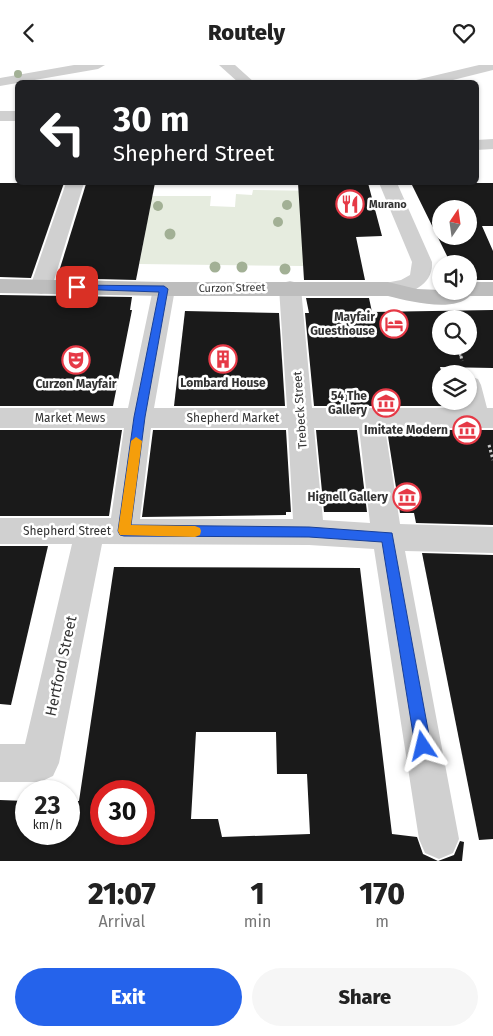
<!DOCTYPE html>
<html lang="en">
<head>
<meta charset="utf-8">
<style>
  body { margin:0; font-family:"Fira Sans",sans-serif; background:#f6f6f6; color:#222; height:100vh; display:flex; flex-direction:column; font-size:19px; white-space:nowrap }
  * { box-sizing:border-box; margin:0 }
  p { font-size:16px; color:#767676 }
  .icon { flex:none; width:28px; height:28px; fill:none; stroke:currentColor; stroke-width:2; stroke-linecap:round; stroke-linejoin:round }
  .map { position:relative; height:796px; overflow:hidden }
  .panel { display:flex; flex-direction:column; background:#fff; flex:1 }
  .panel>* { flex:none }
  .guide { position:absolute; left:15px; top:15px; width:464px; height:105px; border-radius:8px; box-shadow:0 1px 4px #0004; background:#202124; color:#fff; overflow:hidden }
  .needle { width:32px; rotate:13deg }
  .fabs { position:absolute; left:432px; top:135px; display:grid; gap:10px }
  .fabs a { display:grid; place-items:center; width:45px; height:45px; border-radius:50%; background:#fff; box-shadow:0 1px 4px #0004; font-size:25px }
  .speed { position:absolute; left:15px; top:715px; display:flex; gap:10px; font-size:25px; font-weight:700; text-align:center }
  .speed>* { display:grid; place-content:center; width:65px; height:65px; border-radius:50%; background:#fff; box-shadow:0 1px 4px #0004; line-height:1 }
  .speed small { font-size:12px; font-weight:400 }
  .speed .limit { border:8px solid #d22; background:#fff; color:#111 }
  .pin { position:absolute; display:grid; place-items:center; width:42px; height:42px; color:#fff; margin:-21px; border-radius:10px; box-shadow:0 2px 8px #0006 }
  .me { position:absolute; width:55px; margin:-28px; rotate:350deg; stroke-linejoin:round; filter:drop-shadow(0 0 4px #0008) }
  .turn { display:flex; align-items:center; gap:18px; height:105px; padding:0 15px; font-size:22px }
  .turn .icon { width:65px; height:65px; stroke-width:2.5 }
  .turn b { display:block; font-size:35px; line-height:42px }
  .eta { display:flex; justify-content:space-evenly; align-items:center; height:85px; text-align:center }
  .eta b { font-size:30px; font-weight:800; line-height:35px }
  .action { display:flex; gap:10px; margin-top:auto; padding:10px 15px }
  .action a { flex:1; height:58px; border-radius:30px; background:#2563eb; color:#fff; font-size:20px; font-weight:800; line-height:58px; text-align:center }
  .action a+a { background:#f6f6f6; color:#222 }
  header { display:flex; justify-content:space-between; align-items:center; height:65px; padding:0 15px; background:#fff; font-size:22px; font-weight:800 }
  .map>svg:first-child { display:block }
  .green { fill:#e6ecdf }
  .building { fill:#1a1a1a; fill-rule:evenodd }
  .lines { fill:none; stroke-linecap:round; stroke-linejoin:round }
  .path-far1 { stroke:#cdcdcd; stroke-width:2.5; stroke-dasharray:2 2; stroke-linecap:butt }
  .path { stroke:#cdcdcd; stroke-width:3; stroke-dasharray:2.5 2.5; stroke-linecap:butt }
  .street { fill:#d0d0d0; fill-rule:evenodd }
  .secondary { fill:#bdbdbd; fill-rule:evenodd }
  .tree { fill:#a2b095 }
  .route { fill:#2563eb; stroke:#184099 }
  .slow { fill:#f59e0b }
  .labels { text-anchor:middle; dominant-baseline:central; stroke-width:5; stroke-linejoin:round; paint-order:stroke }
  .far-poi-label { font-size:11px; font-weight:bold; fill:#333; stroke:#fff; text-anchor:start }
  .far-street-label { font-size:11px; fill:#333; stroke:#fff }
  .poi-label { font-size:12px; font-weight:bold; fill:#333; stroke:#fff; text-anchor:end }
  .street-label { font-size:12px; fill:#333; stroke:#fff }
  .near-street-label { font-size:15px; fill:#333; stroke:#fff }
</style>
</head>
<body>
<header><svg class="icon" aria-label="back" viewBox="0 0 24 24"><path d="M15 5l-7 7 7 7"/></svg>Routely<svg class="icon" aria-label="heart" viewBox="0 0 24 24"><path d="M12 20l-8-8c-3-5 5-10 8-4 3-6 11-1 8 4z"/></svg></header>
<div class="map">
<svg width="493" height="796" viewBox="0 0 493 796">
  <rect width="100%" height="100%" fill="#fff"/>
  <polygon class="green" points="253,125 322,126 303,201 139,199 145,169 129,168 152,131 211,131 210,141 235,142 236,129 252,130"/>
  <g class="building">
    <polygon points="0,118 64,118 31,213 0,212"/>
    <polygon points="298,118 368,118 382,171 356,172 365,215 304,215"/>
    <path d="M411,118H493V161H482L493,186V215H472L469,212V199H453L450,197ZM441,144H469V171H441Z"/>
    <polygon points="86,119 155,118 136,215 57,213"/>
    <polygon points="0,230 132,232 130,245 132,245 113,341 0,341"/>
    <path d="M306,233H369L372,247L493,245V303L440,302L442,309L441,336H449L451,341H314L305,248H309ZM441,254H469V281H441Z"/>
    <polygon points="185,246 279,248 285,341 174,341"/>
    <polygon points="0,365 122,365 109,451 0,451"/>
    <polygon points="153,365 286,365 291,447 286,447 286,450 142,452"/>
    <polygon points="316,365 357,365 367,447 324,447"/>
    <polygon points="387,365 493,365 493,460 416,458 414,448 400,448"/>
    <polygon points="0,481 48,481 11,640 0,639"/>
    <polygon points="422,488 493,490 493,774 479,775"/>
    <path d="M114,502L360,503L392,769L417,772L423,789L438,796L454,790L460,776L464,777L462,796H0V735L26,736V769H69V736H79ZM196,667H276L277,709H307L310,769L222,772L218,754H191ZM101,726H144V769H101Z"/>
  </g>
  <g class="lines">
    <polyline class="path-far1" points="458,281 461,293"/>
    <g class="path">
      <polyline points="461,291 462,296"/>
      <polyline points="489,380 493,395"/>
    </g>
    <g class="street">
      <polygon points="74,0 105,0 98,4 0,21 0,13"/>
      <polygon points="219,0 235,0 255,18 239,18"/>
      <polygon points="479,0 493,0 493,5 441,18 414,18 416,15"/>
      <rect x="0" y="46" width="18" height="10"/>
      <polygon points="493,74 493,84 476,85 476,75"/>
      <polygon points="66,118 84,118 52,222 49,227 41,229 33,227 30,222"/>
      <path d="M379,118H397L432,197C434,223 402,234 380,229L377,224L380,219L401,215L410,210L412,197Z"/>
      <path d="M290,216L298,218L301,223L312,343H462L460,336H469V311L478,314L481,320L487,343H493V363H385L400,459L493,462V488L405,486L459,774L453,788L439,794L425,788L419,774L374,484L309,480L102,479L59,698L53,711L40,717H0V679H25L72,479H0V453H111L124,363H0V343H128L153,224L156,219L164,217L172,219L175,224L154,343H287L279,223L282,218ZM151,363H288L293,454H140ZM314,363H359L370,458L323,455Z"/>
    </g>
    <path class="secondary" d="M0,214L164,217H388L417,224L441,225V226H469V217H493V231H470C453,248 409,236 388,231H164L0,228Z"/>
  </g>
  <g class="tree">
    <circle cx="18" cy="9" r="4"/>
    <circle cx="287" cy="140" r="5"/>
    <circle cx="158" cy="141" r="5"/>
    <circle cx="278" cy="157" r="5"/>
    <circle cx="170" cy="169" r="5.5"/>
    <circle cx="215" cy="202" r="5.5"/>
    <circle cx="242" cy="202" r="5.5"/>
    <circle cx="285" cy="204" r="5.5"/>
  </g>
  <polygon class="route" points="77,220 164,221 168,224 145,352 131,460 309,462 392,468 431,681 429,686 423,689 418,686 415,681 382,477 309,472 124,471 120,470 118,466 134,352 159,227 73,224 73,221"/>
  <polygon class="slow" points="136,372 142,376 131,460 195,461 200,463 201,466 200,470 195,472 120,470 118,466 131,376"/>
  <defs>
    <g id="restaurant-ring" transform="scale(1.4375)"><circle r="9.5" fill="#fff" stroke="#e63946" stroke-width="1.5"/><path d="M-5-6h1v4h1v-4h1v4h1v-4h1v5L-1.5 .5V6h-2V.5L-5-1ZM5-6V6H3V1.5H1.5Q1.5-4 5-6Z" fill="#e63946"/></g>
    <g id="hotel-ring" transform="scale(1.4375)"><circle r="9.5" fill="#fff" stroke="#e63946" stroke-width="1.5"/><path d="M-6-4.5h1.5V1H6V5H4.5V3h-9V5H-6ZM-4 0a1.8 1.8 0 1 1 3.6 0ZM.5 0V-2.5h3Q6-2.5 6 0Z" fill="#e63946"/></g>
    <g id="building-ring" transform="scale(1.4375)"><circle r="9.5" fill="#fff" stroke="#e63946" stroke-width="1.5"/><path d="M-4-6H4V6H1V3H-1V6H-4ZM-2.5-4.3h1.7v1.8h-1.7ZM.8-4.3h1.7v1.8H.8ZM-2.5-1h1.7V.8h-1.7ZM.8-1h1.7V.8H.8Z" fill="#e63946"/></g>
    <g id="theatre-ring" transform="scale(1.4375)"><circle r="9.5" fill="#fff" stroke="#e63946" stroke-width="1.5"/><path d="M-5-5.5Q0-4 5-5.5V0Q5 5 0 6Q-5 5-5 0ZM-3.3-2.5H-1v1.5H-3.3ZM1-2.5H3.3v1.5H1ZM-2.8 1Q0 5.5 2.8 1Z" fill="#e63946"/></g>
    <g id="museum-ring" transform="scale(1.4375)"><circle r="9.5" fill="#fff" stroke="#e63946" stroke-width="1.5"/><path d="M0-6L6-3V-2H-6V-3ZM-5-1h2V3h-2ZM-1-1h2V3h-2ZM3-1h2V3H3ZM-6 4H6V6H-6Z" fill="#e63946"/></g>
  </defs>
  <g fill-rule="evenodd">
    <use href="#restaurant-ring" x="350" y="139"/>
    <use href="#hotel-ring" x="394" y="259"/>
    <use href="#building-ring" x="223" y="294"/>
    <use href="#theatre-ring" x="76" y="295"/>
    <use href="#museum-ring" x="386" y="338"/>
    <use href="#museum-ring" x="467" y="365"/>
    <use href="#museum-ring" x="407" y="432"/>
  </g>
  <g class="labels">
    <g class="far-poi-label">
      <text x="369" y="139">Murano</text>
    </g>
    <g class="far-street-label">
      <text transform="translate(232 223) rotate(-1)">Curzon Street</text>
    </g>
    <g class="poi-label">
      <text x="375" y="252">Mayfair<tspan x="375" dy="14">Guesthouse</tspan></text>
      <text x="223" y="318" text-anchor="middle">Lombard House</text>
      <text x="76" y="319" text-anchor="middle">Curzon Mayfair</text>
      <text x="367" y="331">54 The<tspan x="367" dy="14">Gallery</tspan></text>
      <text x="448" y="365">Imitate Modern</text>
      <text x="388" y="432">Hignell Gallery</text>
    </g>
    <g class="street-label">
      <text transform="translate(300 345) rotate(-94)">Trebeck Street</text>
      <text x="70" y="353">Market Mews</text>
      <text x="233" y="353">Shepherd Market</text>
      <text x="67" y="466">Shepherd Street</text>
    </g>
    <g class="near-street-label">
      <text transform="translate(61 601) rotate(-78)">Hertford Street</text>
    </g>
  </g>
</svg>
<div class="fabs">
<a><svg class="needle" viewBox="-14 -14 28 28"><path d="M0-13l5 13h-10z" fill="#e53935"/><path d="M0 13l5-13h-10z" fill="#767676"/></svg></a>
<a><svg class="icon" aria-label="sound" viewBox="0 0 24 24"><path d="M4 9h4l5-4v14l-5-4H4zM17 9q2 3 0 6"/></svg></a>
<a><svg class="icon" aria-label="search" viewBox="0 0 24 24"><circle cx="10" cy="10" r="6"/><path d="M15 15l6 6"/></svg></a>
<a><svg class="icon" aria-label="layers" viewBox="0 0 24 24"><path d="M12 4l9 5-9 5-9-5zM3 14l9 5 9-5"/></svg></a>
</div>
<div class="speed"><div>23<small>km/h</small></div><div class="limit">30</div></div>
<div class="pin" style="left:77px;top:222px;background:#d93025"><svg class="icon" aria-label="arrive" viewBox="0 0 24 24"><path d="M6 21V4h12l-3 4 3 4H6"/></svg></div>
<svg class="me" style="left:423px;top:681px" viewBox="-20 -20 40 40"><path d="M0-17L14 15 0 8-14 15z" fill="#2563eb" stroke="#fff" stroke-width="4"/></svg>
<div class="guide">
<div class="turn"><svg class="icon" aria-label="left" viewBox="0 0 24 24"><path d="M17 20v-9H6M10 6l-5 5 5 5"/></svg><div><b>30 m</b>Shepherd Street</div></div>
</div>
</div>
<section class="panel">
<div class="eta">
<div><b>21:07</b><p>Arrival</p></div>
<div><b>1</b><p>min</p></div>
<div><b>170</b><p>m</p></div>
</div>
<div class="action"><a>Exit</a><a>Share</a></div>
</section>
</body>
</html>
